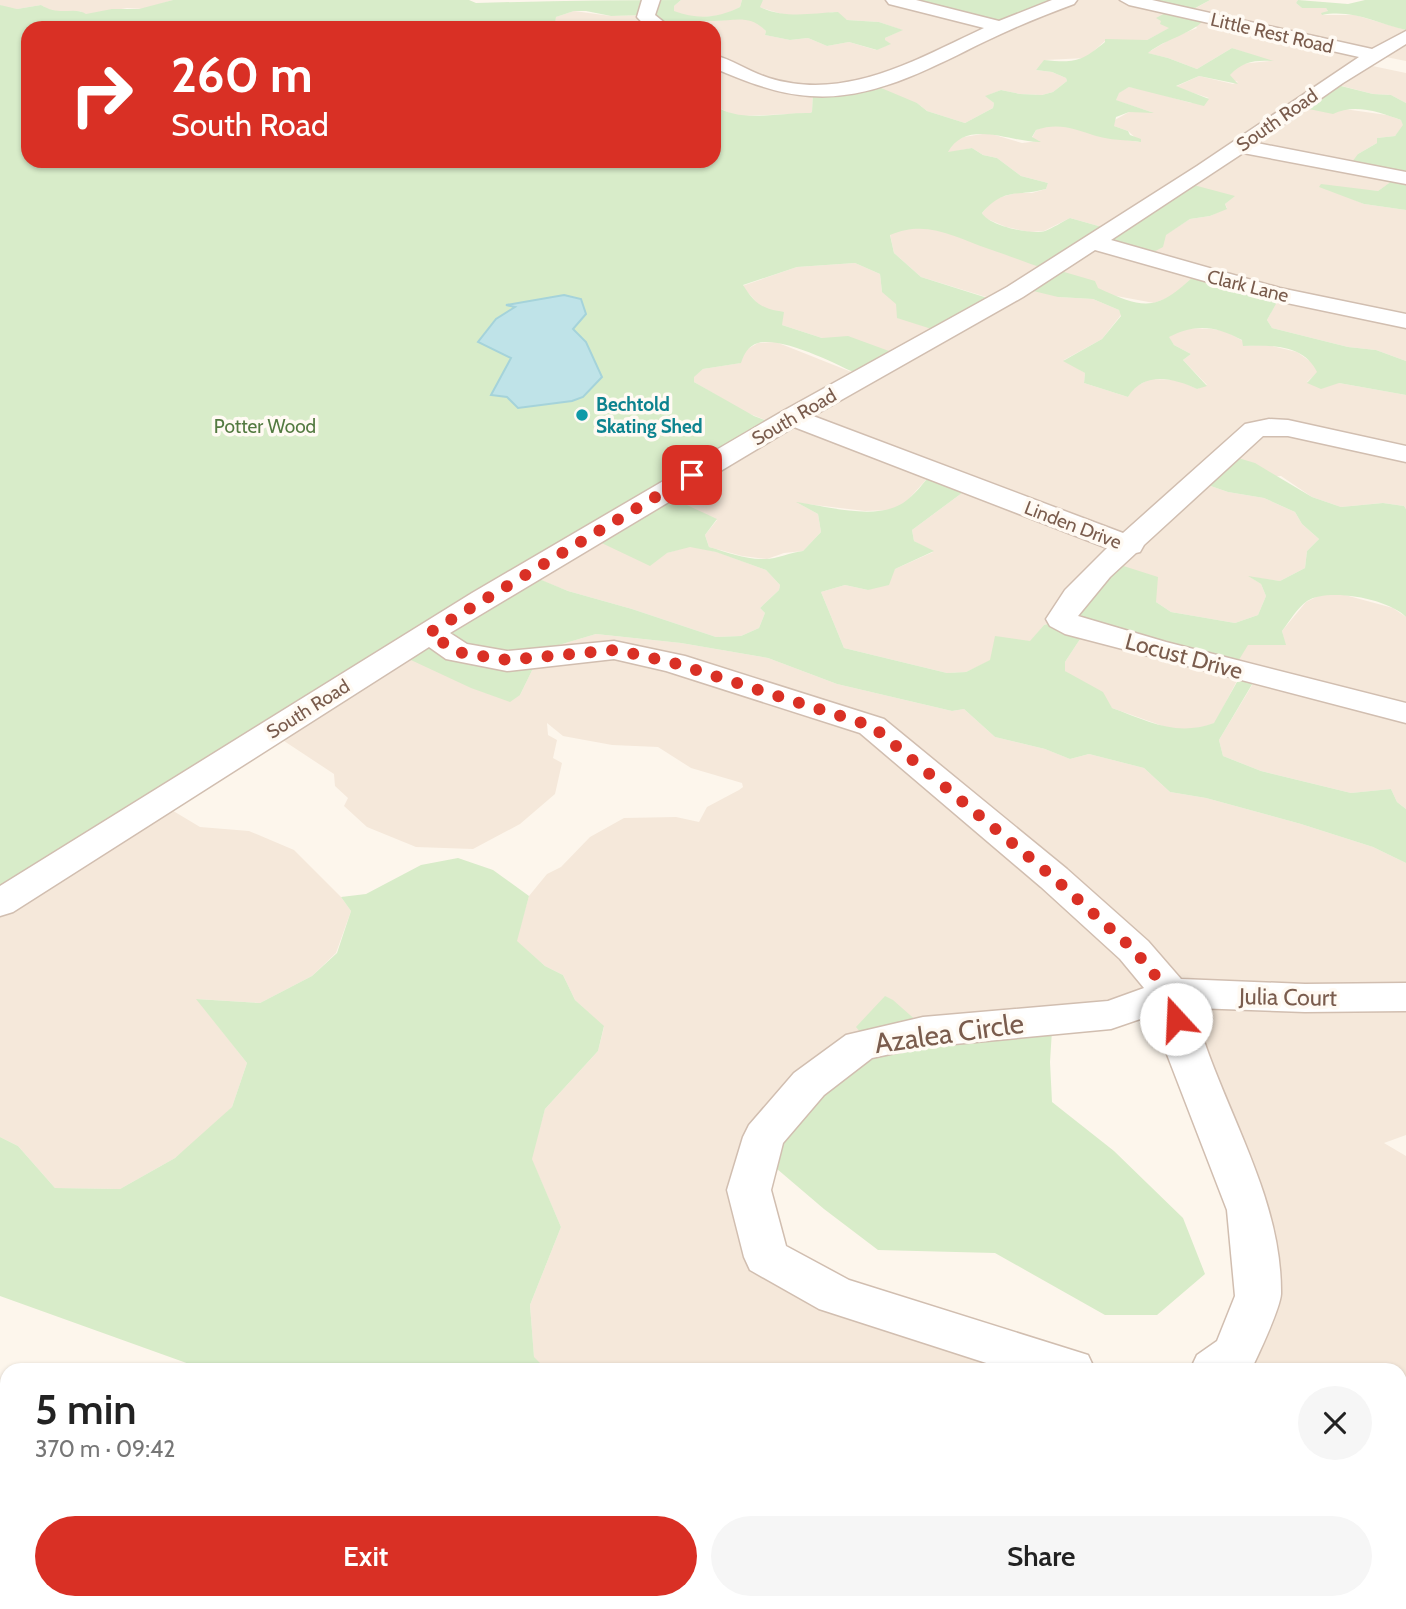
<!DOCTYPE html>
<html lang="en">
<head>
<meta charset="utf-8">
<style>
  body { margin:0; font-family:Cabin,sans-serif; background:#f6f6f6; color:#222; height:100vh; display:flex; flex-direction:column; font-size:26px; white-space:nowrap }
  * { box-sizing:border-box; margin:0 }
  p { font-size:23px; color:#767676 }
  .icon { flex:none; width:38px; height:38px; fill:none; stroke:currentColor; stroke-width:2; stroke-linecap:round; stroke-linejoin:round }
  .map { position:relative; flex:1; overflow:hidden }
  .side { position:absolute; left:0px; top:1363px; width:1407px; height:247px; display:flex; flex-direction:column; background:#fff; border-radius:21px 21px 0 0; box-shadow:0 2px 5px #0004 }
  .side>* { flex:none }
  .guide { position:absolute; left:21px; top:21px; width:700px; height:147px; border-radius:21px; box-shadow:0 2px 5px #0004; background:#d93025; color:#fff; overflow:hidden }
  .pin { position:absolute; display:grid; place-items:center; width:60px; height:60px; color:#fff; margin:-30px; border-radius:14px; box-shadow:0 4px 10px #0006 }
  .me { position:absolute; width:77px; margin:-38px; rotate:340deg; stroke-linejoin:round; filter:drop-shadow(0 0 5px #0008) }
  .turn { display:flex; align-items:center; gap:24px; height:147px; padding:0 35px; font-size:32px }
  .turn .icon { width:91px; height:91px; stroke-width:2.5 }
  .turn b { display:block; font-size:49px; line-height:60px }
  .round { display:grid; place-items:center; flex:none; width:74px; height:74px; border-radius:37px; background:#f6f6f6 }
  .headline { display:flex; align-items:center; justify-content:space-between; height:119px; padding:0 35px }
  h1 { font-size:42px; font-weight:600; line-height:52px }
  .action { display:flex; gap:14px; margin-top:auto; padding:14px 35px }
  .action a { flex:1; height:80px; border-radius:42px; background:#d93025; color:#fff; font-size:28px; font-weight:600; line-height:80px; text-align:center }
  .action a+a { background:#f6f6f6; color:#222 }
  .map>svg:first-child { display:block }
  .residential { fill:#f5e8da }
  .green { fill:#d8ecc9; fill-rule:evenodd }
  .water { fill:#bfe3e8; stroke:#a5d3da; stroke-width:2 }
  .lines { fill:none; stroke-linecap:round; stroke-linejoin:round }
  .minor-casing { stroke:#d1beb0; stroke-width:3 }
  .minor { fill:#fff; fill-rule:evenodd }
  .route { stroke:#d93025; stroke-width:12; stroke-dasharray:0 21.6 }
  .culture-dot { fill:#0f9aa8; stroke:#fffaf3; stroke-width:2.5 }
  .labels { text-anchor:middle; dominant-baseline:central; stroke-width:7; stroke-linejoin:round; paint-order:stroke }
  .far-street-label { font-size:19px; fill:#7a5c4d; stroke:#fffaf3 }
  .far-culture-label { font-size:19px; font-weight:bold; fill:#0d838f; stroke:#fffaf3; text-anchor:start }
  .far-park-label { font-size:19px; fill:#537a41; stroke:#fffaf3 }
  .street-label { font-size:23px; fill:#7a5c4d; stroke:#fffaf3 }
  .near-street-label { font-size:28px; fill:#7a5c4d; stroke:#fffaf3 }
</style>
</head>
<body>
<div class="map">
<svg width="1406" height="1609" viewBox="0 0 1406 1609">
  <rect width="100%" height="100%" fill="#fdf6ec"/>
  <g class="residential">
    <polygon points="0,0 173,0 144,9 127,8 86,15 80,11 51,12 41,5 17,9 6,8 0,5"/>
    <polygon points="681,0 742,0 740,7 724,15 693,18 717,21 743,18 757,22 766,31 765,35 790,40 808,38 827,46 849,42 876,50 890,44 884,40 885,38 902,30 879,22 847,20 833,12 820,15 785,15 759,7 760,3 763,0 1130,0 1168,9 1161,21 1170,28 1147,40 1106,40 1086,58 1045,60 1036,70 1052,72 1066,78 1067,81 1053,92 1042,95 1020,94 1001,90 986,96 994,103 993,108 965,123 927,111 917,103 813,92 812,112 810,113 743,116 733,115 714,105 714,28 662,28 657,24 633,28 561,28 564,26 554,22 556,17 574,11 611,16 645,15 657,24 692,19 674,12 674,6"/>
    <polygon points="1210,0 1298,0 1296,3 1302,8 1326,8 1328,11 1322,15 1355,15 1406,30 1406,61 1376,55 1363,64 1406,73 1406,103 1391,95 1373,94 1330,83 1344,109 1387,115 1401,120 1404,125 1395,136 1377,138 1377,143 1358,154 1400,176 1378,191 1351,189 1350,198 1364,204 1406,210 1406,361 1376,350 1348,347 1272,328 1267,320 1280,296 1197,273 1173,296 1154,303 1111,295 1054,269 1092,241 1165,235 1190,219 1210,216 1227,208 1225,204 1234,196 1109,229 1070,218 1044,231 1029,232 1006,227 985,218 982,213 994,199 1016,193 1032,193 1046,189 1048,183 1021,176 997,158 983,155 972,148 947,153 953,142 964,137 988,133 1022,143 1039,141 1032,138 1036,130 1046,126 1063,126 1086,131 1097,136 1140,142 1128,131 1114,126 1113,121 1129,112 1151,112 1115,100 1118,93 1129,87 1142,89 1191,103 1209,98 1175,87 1199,76 1233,84 1238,82 1230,79 1229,75 1240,64 1270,61 1232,48 1197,69 1168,58 1147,53 1174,37 1197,28 1187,13"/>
    <polygon points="930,227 961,236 1046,269 1058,297 1093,299 1119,310 1121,315 1102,339 1064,360 1085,373 1084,383 1128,397 1133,388 1150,379 1178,380 1197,389 1207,385 1183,360 1191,354 1174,345 1168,337 1185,328 1212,329 1225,331 1243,341 1243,346 1268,345 1297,352 1314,364 1318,372 1307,382 1339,383 1406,395 1406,509 1404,506 1383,503 1341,507 1312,497 1281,476 1202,483 1228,492 1264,498 1295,512 1302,524 1319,539 1307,551 1305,568 1280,581 1250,577 1261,584 1266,596 1258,615 1235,623 1171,612 1156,602 1062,620 1044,625 1030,642 966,672 947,673 844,648 821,592 845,585 868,590 895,569 933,552 914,541 912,530 970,487 933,472 906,502 892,510 865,511 798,503 818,514 821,532 803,551 784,553 767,559 742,556 709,547 705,535 717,520 660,493 775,424 745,412 694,382 693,377 703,369 740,363 746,350 758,343 776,342 859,375 833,338 822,338 782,325 759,305 742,286 797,267 855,263 880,274 882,292 996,300 921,277 894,253 890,234 904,229"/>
    <polygon points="583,539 667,553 690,546 717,552 766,570 780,585 779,590 760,608 765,613 759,628 741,636 716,637 632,609 568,591 525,574"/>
    <polygon points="1324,593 1345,595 1393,608 1406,617 1406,809 1397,802 1391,789 1351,793 1261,771 1223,756 1219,740 1257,677 1241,673 1215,723 1200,728 1174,730 1112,708 1065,671 1065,662 1086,630 1248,645 1285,644 1282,631 1306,602"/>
    <polygon points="596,634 681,643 768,658 837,684 952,711 964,709 995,737 1045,749 1070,759 1089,754 1144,768 1170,792 1206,798 1301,824 1373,847 1406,863 1406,1135 1384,1143 1406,1156 1406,1595 1400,1598 1400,1370 1216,1370 1259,1290 1180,1013 1062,1013 866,1039 743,1170 798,1276 946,1326 1106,1370 547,1370 534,1358 530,1305 561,1227 531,1158 545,1109 598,1051 604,1027 575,1000 563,975 545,966 516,941 529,896 547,874 561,867 590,837 624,818 676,817 699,822 707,807 739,790 743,787 742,783 691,768 658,747 612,745 563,736 547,723 548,735 557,740 553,758 562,763 555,794 520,824 473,849 416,847 367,827 344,806 348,798 335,786 334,774 278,737 397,653 520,695 542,650"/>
    <polygon points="160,803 200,827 249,831 294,850 341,897 351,911 336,953 312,976 260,1003 197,999 247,1063 232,1107 208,1131 175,1158 120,1189 55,1188 18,1146 0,1137 0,902"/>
    <polygon points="0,1537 7,1542 7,1603 53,1603 57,1609 0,1609"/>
    <polygon points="1231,1603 1391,1603 1381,1609 1238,1609"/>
  </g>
  <g class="green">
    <path d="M173,0H469L476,3C544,1 612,0 681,0L674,6V11C698,20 718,18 740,7L742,0H763L760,7C786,19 811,13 838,12L847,20L879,22L903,30L885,38V40L891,44L877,50L849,42L827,46L808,38L790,40L765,35L766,31C749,14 735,21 714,21C694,21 678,21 658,24L662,28H633L656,25L645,15L611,16L586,11H574L556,17L555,22L565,25L561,28H28V161H714V105C740,124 779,112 810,113L812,112L813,92L874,85L917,103L927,111L965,123L993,108L994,103L985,96L1001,90L1020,94L1042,95L1053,92L1067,81L1066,78L1052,72L1036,70L1044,60C1075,63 1081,62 1105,42V39L1147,40L1169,28L1160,24L1161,21L1156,18L1169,11L1130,0H1210L1188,12L1207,17C1192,35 1166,38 1148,53L1168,58L1197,69L1232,48L1274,61C1255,60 1243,61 1230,75L1238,84L1199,76L1176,86L1209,99L1204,106L1129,87L1119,93L1116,100L1154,113L1129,112L1116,117L1114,126L1128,131L1130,135L1141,139V142C1126,140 1109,140 1096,136C1075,129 1058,122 1036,130L1032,137L1041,142C1011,143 967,118 948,152L972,148L983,155L997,158L1021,176L1048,183L1046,189C1016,197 1005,187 982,213C989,226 1031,235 1045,231C1053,228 1062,222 1070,218L1109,229L1186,183L1235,196L1225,204L1227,209L1210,216L1190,219L1166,235L1163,247L1144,257L1092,241L1054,269L1095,281L1098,288C1147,311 1159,310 1197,273L1281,295L1267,320L1272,328L1348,347L1376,350L1406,361V395L1339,383L1321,389L1307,383L1317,372C1304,344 1270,345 1243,346L1242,340C1217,326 1195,323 1169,337L1174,345L1191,354L1183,360L1207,386L1197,389C1173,378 1144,371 1128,397L1084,383L1085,373L1063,361L1102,339L1121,316L1119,310L1093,299L1058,297L1021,288L1046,269C1026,263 1008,255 989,249C954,237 927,219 890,235L894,253L921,277L997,301L941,332L897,318L896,304L882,292L880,274L855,263L797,267L743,285C755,304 762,309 784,312L782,325L822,338L848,336L900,355L859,375C837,364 782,336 758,343C748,346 744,354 741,363L703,369L694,377V382L754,416L775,424L661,493L717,519L705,535L709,547C727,552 746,560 765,559C777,559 791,552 803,551L821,532L818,514L796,502C827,506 875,521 903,503C914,496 924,482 933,472L970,487L912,530L914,541L934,551L895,569L889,585L868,590L845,585L821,592L844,648L947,673L966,672L990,660L995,636L1030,641L1044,625L1062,620L1111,562L1158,577L1156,602L1171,612L1235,623L1258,615L1266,596L1261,584L1248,576L1280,581L1305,568L1307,551L1319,539L1302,524L1295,512L1264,498L1228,492L1202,483L1228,455L1255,463L1312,497L1341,507L1383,503L1404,506L1406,509V617C1390,599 1328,587 1307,601C1297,608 1289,622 1282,631L1286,645H1248L1234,668L1086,630L1065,662V671L1103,692L1112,708C1148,721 1176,737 1214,723L1242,673L1257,676L1219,740L1223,756L1261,771L1351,793L1391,789L1397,802L1406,809V863L1373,847L1301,824L1206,798L1170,792L1144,768L1089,754L1070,759L1045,749L995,737L964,709L952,711L837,684L768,658L681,643L596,634L542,650L520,695L510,702L471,688L398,654L0,902V5L17,9L41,5C60,17 73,6 86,14L112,9H139ZM589,537L650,566L667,553L690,547L716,552L766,570L780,585L779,590L760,608L765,613L759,628L741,636L716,637L632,609L568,591L527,574Z"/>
    <polygon points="913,0 1065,0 1006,24"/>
    <path d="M1298,0L1348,4L1365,0H1406V30C1378,24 1353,9 1322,15L1321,13L1328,11L1326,8H1302L1296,3Z"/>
    <path d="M1329,83L1373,94L1391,95L1406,103V210L1364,204L1319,187L1321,184L1378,191L1399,176L1349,166L1358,154L1377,143V138L1395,136L1403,125L1401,120C1380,112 1354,103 1333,114L1299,107Z"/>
    <polygon points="458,858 493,870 529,896 517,941 545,966 563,975 575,1000 604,1026 598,1051 545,1109 532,1159 561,1227 530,1305 534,1357 547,1370 206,1370 0,1296 0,1137 18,1146 55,1188 120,1189 175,1158 232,1107 247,1063 196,999 260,1003 312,976 337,953 351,911 341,897 366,894 421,865"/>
    <polygon points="885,996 893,1000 927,1030 1053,1014 1050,1062 1052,1102 1114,1151 1183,1218 1205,1274 1157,1315 1105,1315 995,1253 878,1250 824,1209 763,1157 866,1039 856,1027"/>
    <polygon points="0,1400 7,1403 7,1542 0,1536"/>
    <polygon points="53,1603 520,1603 535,1609 57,1609"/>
    <polygon points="876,1603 1044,1603 1052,1609 893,1609"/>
    <polygon points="1132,1603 1231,1603 1238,1609 1117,1609"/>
  </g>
  <polygon class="water" points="564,295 581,299 586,314 573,329 586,342 602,377 583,397 572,401 518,408 507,397 491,395 511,358 478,342 496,319 515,307 506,305"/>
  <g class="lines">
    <g class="minor-casing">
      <g id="minor">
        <path d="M642,0H660L655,15L671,28C657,28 647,29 637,17Z"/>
        <path d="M886,0H916L999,21L1052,0H1077L1074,4C1044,15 1015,27 986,41C932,67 873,101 810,96C776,94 745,81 714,68V55C733,60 750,72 769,78C846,102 917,59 984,28L889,4Z"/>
        <path d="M1120,0H1152L1372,49L1406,31V44L1343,83L1257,143L1406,172V184L1243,153L1111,240L1280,288L1406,314V328L1268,299L1095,250L1023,297L813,416L1123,533L1245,424L1269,419L1288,420L1406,446V462L1288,436H1263L1144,545L1140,552L1136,553L1110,577L1078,616L1166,642L1406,703V723L1065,634L1050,626L1046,619L1065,590L1107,548L794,427L450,633L467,644L507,651L614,641L685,656L884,719L1067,869L1148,941L1181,979L1305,984L1406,983V1011L1305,1012L1194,1008C1219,1104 1282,1192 1281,1294C1280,1309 1259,1353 1252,1368L1190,1370L1197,1355L1217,1341L1235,1296L1227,1210L1163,1044L1155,1014L1111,1029L923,1047L872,1058L824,1095L783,1143L771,1190L786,1246L849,1280L1088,1355L1095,1370H1008L819,1309L750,1270L744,1257L727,1190L743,1137L749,1125L794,1073L846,1035L923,1017L1108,1001L1144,988L1120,959L1041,887L860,733L666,671L614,659L507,671L446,659L429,647L13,912L0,916V886L472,593L783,411L1007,287L1197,166L1359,57L1129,5Z"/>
      </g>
    </g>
    <use href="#minor" class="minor"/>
  </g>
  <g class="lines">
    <polyline class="route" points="692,475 429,633 457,652 507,660 614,650 634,654 674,663 872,726 1054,878 1134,950 1170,993 1176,1019"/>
  </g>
  <circle class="culture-dot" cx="582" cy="415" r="7"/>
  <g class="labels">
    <g class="far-street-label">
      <text transform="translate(1272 33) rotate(13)">Little Rest Road</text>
      <text transform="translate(1277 120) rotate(-35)">South Road</text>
      <text transform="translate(1248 286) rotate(14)">Clark Lane</text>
      <text transform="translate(794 417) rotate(-30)">South Road</text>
      <text transform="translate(1073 525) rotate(21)">Linden Drive</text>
      <text transform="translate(308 709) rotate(-32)">South Road</text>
    </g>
    <g class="far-culture-label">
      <text x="596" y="404">Bechtold<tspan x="596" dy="22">Skating Shed</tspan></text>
    </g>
    <g class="far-park-label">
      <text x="265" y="426">Potter Wood</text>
    </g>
    <g class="street-label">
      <text transform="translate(1184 656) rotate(15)">Locust Drive</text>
      <text transform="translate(1288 997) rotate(1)">Julia Court</text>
    </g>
    <g class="near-street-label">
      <text transform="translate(949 1033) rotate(-8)">Azalea Circle</text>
    </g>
  </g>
</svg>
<div class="pin" style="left:692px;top:475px;background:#d93025"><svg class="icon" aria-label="arrive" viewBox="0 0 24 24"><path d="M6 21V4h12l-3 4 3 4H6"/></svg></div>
<svg class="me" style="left:1176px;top:1019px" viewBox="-20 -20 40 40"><circle r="19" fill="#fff"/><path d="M0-13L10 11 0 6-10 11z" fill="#d93025"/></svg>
<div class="guide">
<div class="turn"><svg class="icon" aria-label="right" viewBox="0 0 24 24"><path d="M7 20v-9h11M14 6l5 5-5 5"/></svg><div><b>260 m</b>South Road</div></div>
</div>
<section class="side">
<div class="headline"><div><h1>5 min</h1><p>370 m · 09:42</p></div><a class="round"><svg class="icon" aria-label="close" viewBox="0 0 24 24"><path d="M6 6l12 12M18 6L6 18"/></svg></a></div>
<div class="action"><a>Exit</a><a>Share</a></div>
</section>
</div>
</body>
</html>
